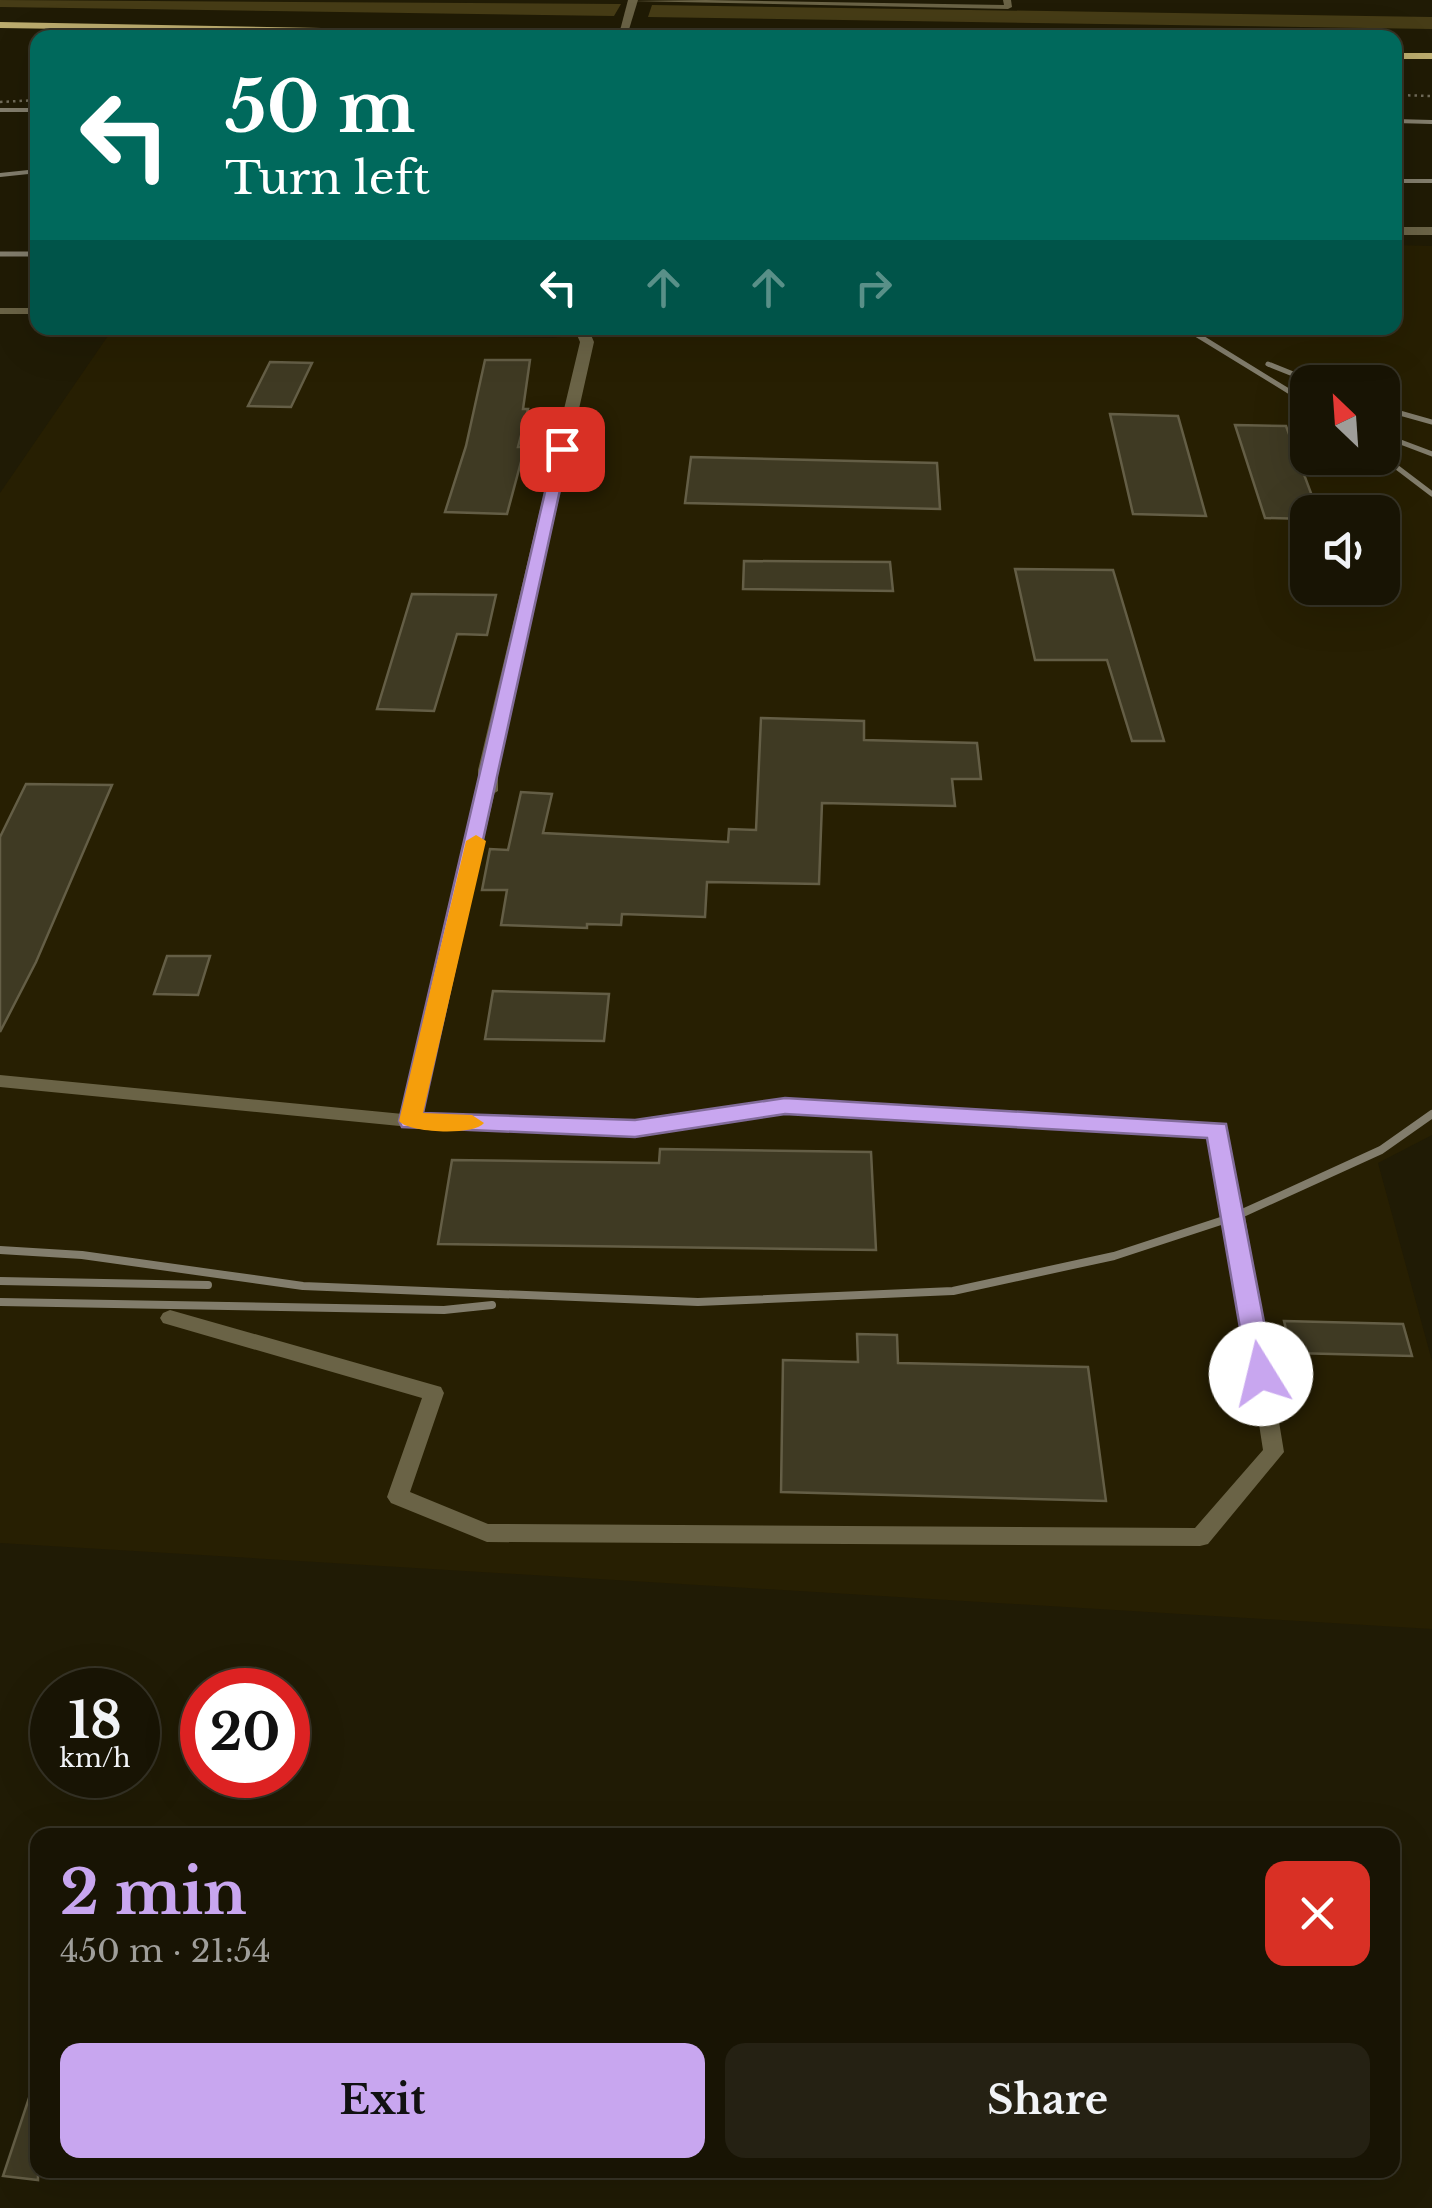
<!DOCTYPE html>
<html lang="en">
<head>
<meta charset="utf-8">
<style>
  body { margin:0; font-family:"Libre Baskerville",serif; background:#252113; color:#f1f3f6; height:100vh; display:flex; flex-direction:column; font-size:38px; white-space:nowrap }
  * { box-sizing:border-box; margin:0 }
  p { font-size:32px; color:#9f9e9a }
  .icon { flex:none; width:55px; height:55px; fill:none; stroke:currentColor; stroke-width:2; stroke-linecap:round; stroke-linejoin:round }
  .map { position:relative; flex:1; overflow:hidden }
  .sheet { position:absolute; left:30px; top:1828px; width:1370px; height:350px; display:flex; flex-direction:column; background:#181404; border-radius:20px; box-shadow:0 10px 40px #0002,0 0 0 2px #363326 }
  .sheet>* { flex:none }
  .hud { position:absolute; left:30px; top:30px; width:1372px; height:305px; border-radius:20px; box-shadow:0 10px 40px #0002,0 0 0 2px #363326; background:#00695c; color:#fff; overflow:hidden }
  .needle { width:65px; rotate:335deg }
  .buttons { position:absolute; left:1290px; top:365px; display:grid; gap:20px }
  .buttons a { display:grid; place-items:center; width:110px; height:110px; border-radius:20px; background:#181404; box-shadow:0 10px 40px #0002,0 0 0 2px #363326; font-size:50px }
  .speed { position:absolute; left:30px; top:1668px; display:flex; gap:20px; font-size:50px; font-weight:700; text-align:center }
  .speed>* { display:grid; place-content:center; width:130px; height:130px; border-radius:50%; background:#181404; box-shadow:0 10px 40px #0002,0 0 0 2px #363326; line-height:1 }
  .speed small { font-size:25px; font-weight:400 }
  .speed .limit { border:15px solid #d22; background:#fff; color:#111 }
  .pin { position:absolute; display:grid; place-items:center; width:85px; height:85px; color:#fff; margin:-42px; border-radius:20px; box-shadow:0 5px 15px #0006 }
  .me { position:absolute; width:110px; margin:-55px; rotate:351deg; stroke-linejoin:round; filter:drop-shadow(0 0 8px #0008) }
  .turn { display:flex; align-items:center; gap:35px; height:210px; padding:0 30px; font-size:45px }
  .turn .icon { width:130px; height:130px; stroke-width:2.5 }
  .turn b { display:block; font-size:70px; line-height:85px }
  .lanes { display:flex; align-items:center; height:95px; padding:0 30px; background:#0003; justify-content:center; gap:50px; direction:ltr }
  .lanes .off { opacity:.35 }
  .round { display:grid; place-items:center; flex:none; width:105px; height:105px; border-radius:20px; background:#252113 }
  .head { display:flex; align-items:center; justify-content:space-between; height:170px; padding:0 30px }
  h1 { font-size:60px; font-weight:700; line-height:75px; color:#c8a6ef }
  .primary-button { display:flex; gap:20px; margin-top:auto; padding:20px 30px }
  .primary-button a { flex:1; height:115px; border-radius:20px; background:#c8a6ef; color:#111; font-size:40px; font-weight:700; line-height:115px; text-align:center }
  .primary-button a+a { background:#252113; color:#f1f3f6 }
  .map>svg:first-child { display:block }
  .built { fill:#271f02; fill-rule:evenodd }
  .green { fill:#463c16 }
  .building { fill:#3f3a23; stroke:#645e46; stroke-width:2.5 }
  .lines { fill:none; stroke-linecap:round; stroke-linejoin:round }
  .path { stroke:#706b59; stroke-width:2.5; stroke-dasharray:2.5 4; stroke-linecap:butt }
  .service { fill:#6a6346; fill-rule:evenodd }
  .minor { fill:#6a6346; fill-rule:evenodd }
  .primary { fill:#bbac6e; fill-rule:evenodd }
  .rail-far2 { stroke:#827d6c; stroke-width:4 }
  .rail-far1 { stroke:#827d6c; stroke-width:5 }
  .rail { stroke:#827d6c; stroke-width:8 }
  .route { fill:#c8a6ef; stroke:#826c9b; stroke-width:2.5 }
  .slow { fill:#f59e0b }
</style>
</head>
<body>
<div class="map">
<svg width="1432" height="2208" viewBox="0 0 1432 2208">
  <rect width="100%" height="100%" fill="#201b05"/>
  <path class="built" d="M1395,245L1432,246V1135L1378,1163L1432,1361V1629L0,1543V493L112,330L552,338L646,328H1395ZM1308,382H1382V458H1308ZM1308,512H1382V588H1308Z"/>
  <g class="green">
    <polygon points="0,0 621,4 614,16 0,7"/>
    <polygon points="652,5 1432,17 1432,29 648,17"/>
  </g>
  <g class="building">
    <polygon points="485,360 530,360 523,409 528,409 518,447 525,447 507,514 445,512 466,446"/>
    <polygon points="270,362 312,363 291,407 248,406"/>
    <polygon points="1110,414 1178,416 1206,516 1133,514"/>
    <polygon points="1235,425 1286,426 1318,512 1308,512 1308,519 1265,518"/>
    <polygon points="691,457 937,463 940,509 685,503"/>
    <polygon points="744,561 890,562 893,591 743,589"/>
    <polygon points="1015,569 1113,570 1164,741 1132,741 1107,660 1035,660"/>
    <polygon points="412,594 496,595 487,635 457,634 434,711 377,709"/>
    <polygon points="761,718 864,721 864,740 977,743 981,779 952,779 955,806 822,803 819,884 707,882 705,917 622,914 621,925 587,924 587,928 501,925 507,890 482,890 490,849 508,850 521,792 552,794 543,833 728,842 729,829 756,830"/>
    <polygon points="26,784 112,785 36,962 0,1032 0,837"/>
    <polygon points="167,956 210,956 198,995 154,994"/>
    <polygon points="493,991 609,994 604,1041 485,1039"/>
    <polygon points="660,1149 871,1152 876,1250 438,1244 452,1160 659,1163"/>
    <polygon points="1284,1321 1403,1324 1412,1356 1292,1353"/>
    <polygon points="857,1334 897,1335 898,1363 1088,1367 1106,1501 781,1492 783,1360 858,1362"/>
    <polygon points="32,2089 38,2090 38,2180 3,2176"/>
  </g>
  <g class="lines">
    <g class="path">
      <polyline points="1395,95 1432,96"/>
      <polyline points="0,102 38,100"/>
    </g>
    <g class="service">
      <polygon points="706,0 1004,5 1003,0 1011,0 1012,7 1008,9 629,1"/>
      <rect x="0" y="308" width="38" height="6"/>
      <polygon points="488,787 495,791 420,1115 635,1123 785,1100 1224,1126 1245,1216 1284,1452 1208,1544 1200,1546 487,1542 391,1503 387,1497 422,1398 163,1323 160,1318 163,1313 170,1310 441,1387 444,1393 410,1492 488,1524 1195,1528 1263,1450 1227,1216 1210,1136 785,1112 635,1135 410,1127 0,1087 0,1075 403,1114 481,791"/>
    </g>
    <g class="minor">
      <polygon points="628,0 638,0 627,36 618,38"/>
      <rect x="1395" y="227" width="37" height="8"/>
      <polygon points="574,328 588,328 594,342 498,770 498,791 488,797 478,791 478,770 580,342"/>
    </g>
    <g class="primary">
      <polygon points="0,22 690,35 695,38 0,28"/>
      <rect x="1395" y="53" width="37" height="6"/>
    </g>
    <g class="rail-far2">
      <polyline points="0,110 38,110"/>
      <polyline points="1395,121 1432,122"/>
      <polyline points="0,175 38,171"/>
      <polyline points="1395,181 1432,181"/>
    </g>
    <g class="rail-far1">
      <polyline points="0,254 38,254"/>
      <polyline points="1186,328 1308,403"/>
      <polyline points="1268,364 1313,382"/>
      <polyline points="1382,408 1432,422"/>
      <polyline points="1382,435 1432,454"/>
      <polyline points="1382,456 1432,494"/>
    </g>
    <g class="rail">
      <polyline points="0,1250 82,1255 303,1286 698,1302 953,1291 1114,1256 1236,1216 1381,1150 1432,1114"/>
      <polyline points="0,1281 208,1285"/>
      <polyline points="0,1302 444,1310 492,1305"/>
    </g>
  </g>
  <polygon class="route" points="562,445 569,449 423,1113 635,1120 785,1098 1226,1124 1274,1374 1270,1381 1261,1384 1252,1381 1248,1374 1207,1138 785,1114 635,1137 402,1127 399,1121 555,449"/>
  <path class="slow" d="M476,835L486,841L423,1113L472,1115L484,1123C474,1136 409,1133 399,1121L466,841Z"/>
</svg>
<div class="buttons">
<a><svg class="needle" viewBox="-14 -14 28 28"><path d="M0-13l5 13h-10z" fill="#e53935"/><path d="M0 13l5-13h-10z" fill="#9f9e9a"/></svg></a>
<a><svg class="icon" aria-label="sound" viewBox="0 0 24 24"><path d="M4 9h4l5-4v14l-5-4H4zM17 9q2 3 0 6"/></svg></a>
</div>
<div class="speed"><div>18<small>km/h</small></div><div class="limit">20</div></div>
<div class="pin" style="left:562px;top:449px;background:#d93025"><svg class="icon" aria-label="arrive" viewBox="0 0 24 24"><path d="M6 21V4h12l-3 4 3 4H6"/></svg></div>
<svg class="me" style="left:1261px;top:1374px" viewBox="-20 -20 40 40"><circle r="19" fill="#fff"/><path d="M0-13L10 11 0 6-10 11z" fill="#c8a6ef"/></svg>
<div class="hud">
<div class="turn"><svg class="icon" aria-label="left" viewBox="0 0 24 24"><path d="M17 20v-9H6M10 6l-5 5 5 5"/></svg><div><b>50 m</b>Turn left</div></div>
<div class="lanes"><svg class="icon" aria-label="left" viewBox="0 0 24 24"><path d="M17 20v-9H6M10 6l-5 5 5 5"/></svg><svg class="icon off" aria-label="ahead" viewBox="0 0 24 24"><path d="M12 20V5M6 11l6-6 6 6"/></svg><svg class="icon off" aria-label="ahead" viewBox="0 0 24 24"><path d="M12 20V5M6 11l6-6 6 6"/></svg><svg class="icon off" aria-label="right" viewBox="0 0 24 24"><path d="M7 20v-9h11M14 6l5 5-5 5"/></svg></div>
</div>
<section class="sheet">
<div class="head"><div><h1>2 min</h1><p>450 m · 21:54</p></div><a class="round" style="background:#d93025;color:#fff"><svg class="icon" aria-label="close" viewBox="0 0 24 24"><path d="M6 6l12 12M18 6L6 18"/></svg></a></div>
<div class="primary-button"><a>Exit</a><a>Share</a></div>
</section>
</div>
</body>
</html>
